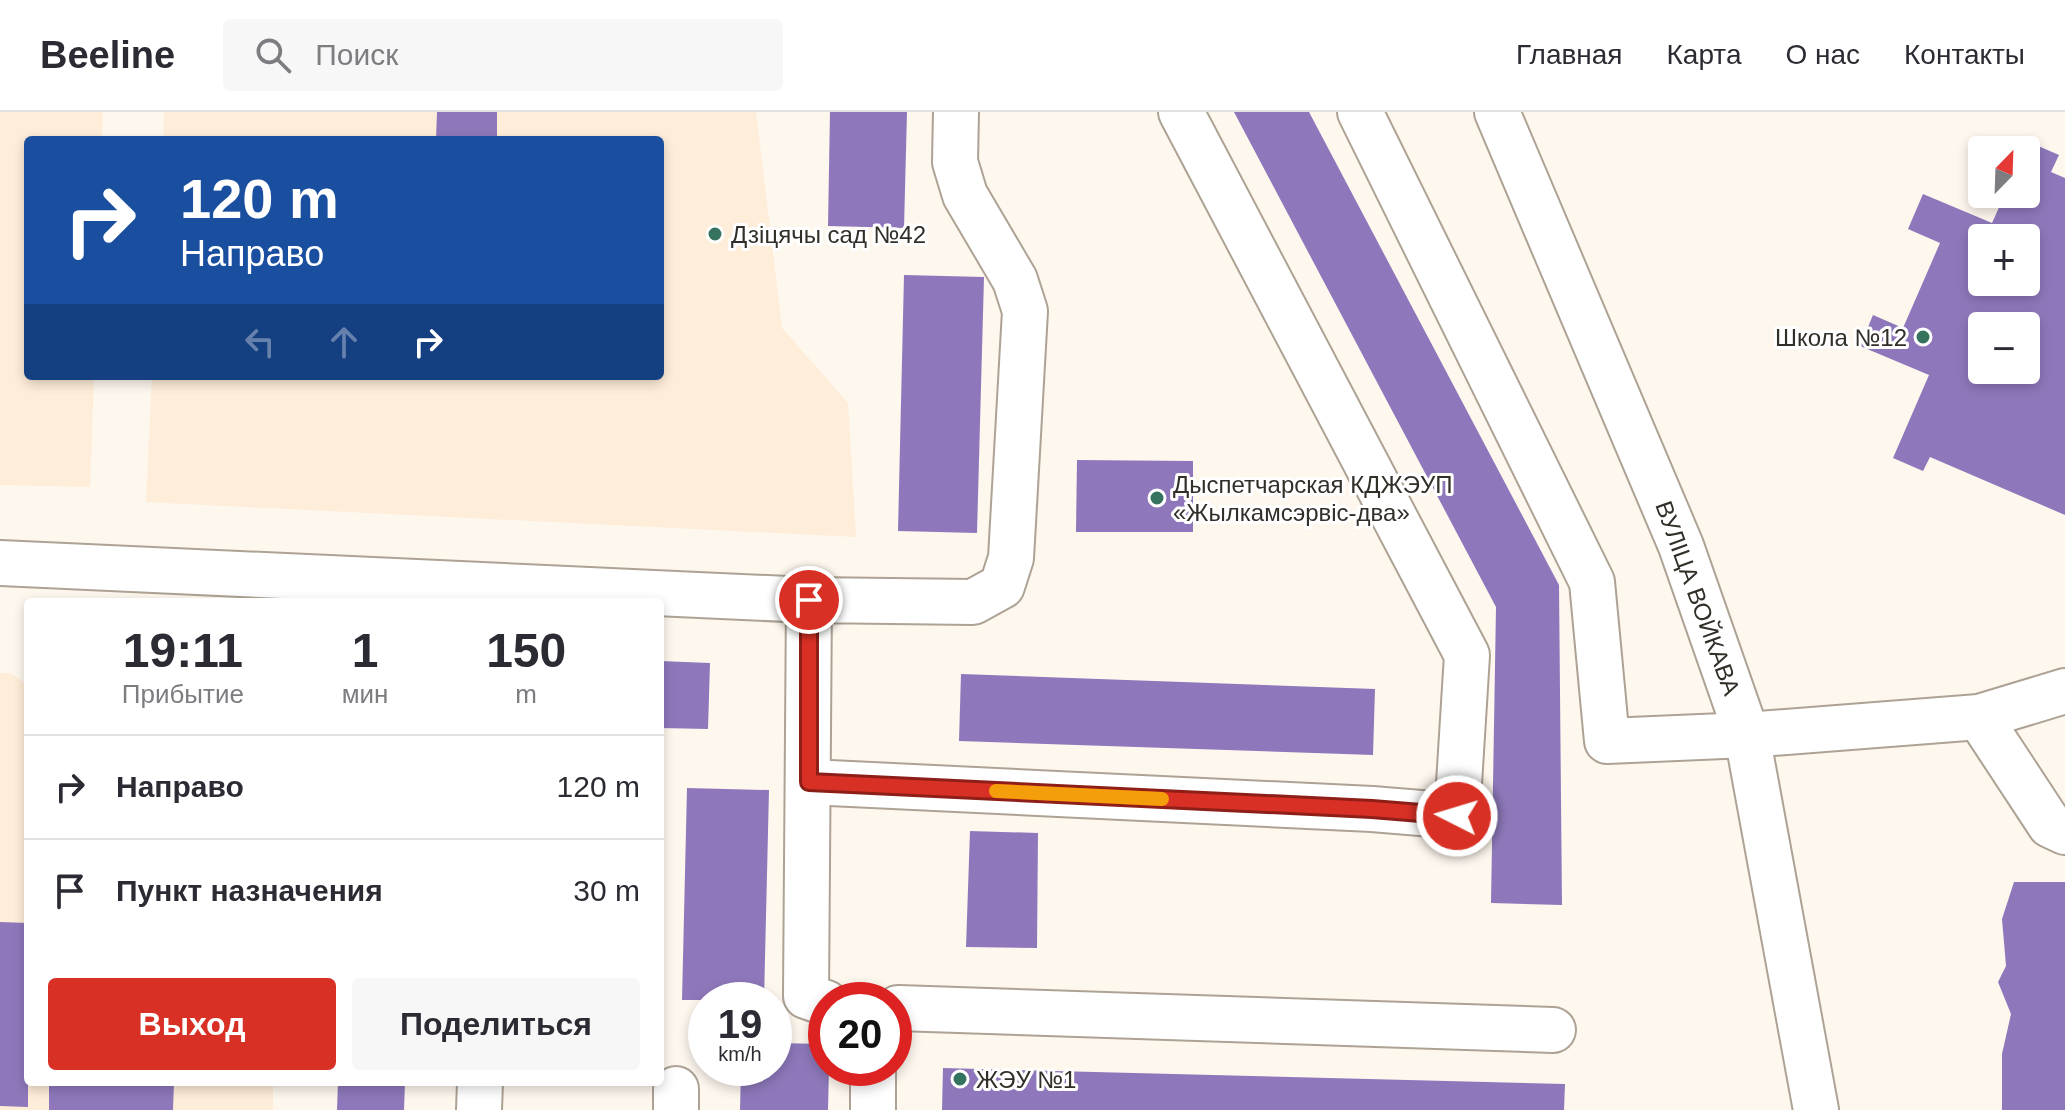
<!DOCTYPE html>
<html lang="ru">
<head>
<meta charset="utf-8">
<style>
  body { margin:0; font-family:Helvetica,sans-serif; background:#f7f7f7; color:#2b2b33; height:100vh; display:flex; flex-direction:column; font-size:30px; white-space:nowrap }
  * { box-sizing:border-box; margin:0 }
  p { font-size:26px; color:#7c7c81 }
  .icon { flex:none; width:44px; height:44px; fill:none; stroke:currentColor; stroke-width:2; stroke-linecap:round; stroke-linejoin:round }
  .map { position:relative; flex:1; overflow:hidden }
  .drawer { position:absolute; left:24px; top:486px; width:640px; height:488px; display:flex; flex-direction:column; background:#fff; border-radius:8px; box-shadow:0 4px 12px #0003 }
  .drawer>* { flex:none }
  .banner { position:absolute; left:24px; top:24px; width:640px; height:244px; border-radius:8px; box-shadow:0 4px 12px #0003; background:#1a4fa0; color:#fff; overflow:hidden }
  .needle { width:52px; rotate:23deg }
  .buttons { position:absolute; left:1968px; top:24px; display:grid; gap:16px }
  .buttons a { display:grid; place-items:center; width:72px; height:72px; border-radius:8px; background:#fff; box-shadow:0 4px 12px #0003; font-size:40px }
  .speed { position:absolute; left:688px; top:870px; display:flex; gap:16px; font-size:40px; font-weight:700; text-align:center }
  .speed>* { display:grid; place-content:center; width:104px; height:104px; border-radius:50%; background:#fff; box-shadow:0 4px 12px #0003; line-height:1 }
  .speed small { font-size:20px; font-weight:400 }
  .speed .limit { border:12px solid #d22; background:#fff; color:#111 }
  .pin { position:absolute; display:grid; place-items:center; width:68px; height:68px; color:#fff; margin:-34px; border:4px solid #fff; border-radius:50%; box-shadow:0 2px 8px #0007 }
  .me { position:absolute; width:88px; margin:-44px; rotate:275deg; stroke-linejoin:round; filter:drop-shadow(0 0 6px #0008) }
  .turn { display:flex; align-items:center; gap:28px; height:168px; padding:0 24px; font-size:36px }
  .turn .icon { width:104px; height:104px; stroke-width:2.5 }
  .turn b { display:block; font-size:56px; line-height:68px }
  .lanes { display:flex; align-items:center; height:76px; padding:0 24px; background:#0003; justify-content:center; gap:40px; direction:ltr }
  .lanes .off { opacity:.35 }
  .eta { display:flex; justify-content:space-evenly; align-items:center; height:136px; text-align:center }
  .eta b { font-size:48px; font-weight:700; line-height:56px }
  .primary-button { display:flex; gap:16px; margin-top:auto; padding:16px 24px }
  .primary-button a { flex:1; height:92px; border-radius:8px; background:#d93025; color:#fff; font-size:32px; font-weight:700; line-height:92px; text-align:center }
  .primary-button a+a { background:#f7f7f7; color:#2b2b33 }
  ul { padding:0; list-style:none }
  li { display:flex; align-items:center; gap:24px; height:104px; padding:0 24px; border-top:2px solid #e1e1e2 }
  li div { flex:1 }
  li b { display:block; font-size:30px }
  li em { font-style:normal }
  header { display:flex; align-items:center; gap:48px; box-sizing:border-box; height:112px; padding:0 40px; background:#fff; border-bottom:2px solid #e1e1e2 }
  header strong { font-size:38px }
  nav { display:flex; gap:44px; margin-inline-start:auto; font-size:28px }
  .search { width:560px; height:72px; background:#f7f7f7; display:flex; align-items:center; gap:20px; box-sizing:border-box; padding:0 28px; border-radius:8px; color:#7c7c81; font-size:30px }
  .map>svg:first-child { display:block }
  .built { fill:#feedd8 }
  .building { fill:#8e78bb; fill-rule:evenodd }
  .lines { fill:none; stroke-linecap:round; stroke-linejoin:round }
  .minor-casing { stroke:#ada294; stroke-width:48 }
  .major-casing { stroke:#ada294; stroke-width:48 }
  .minor { stroke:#fff; stroke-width:44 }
  .major { stroke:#fff; stroke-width:44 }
  .route-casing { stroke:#8d1f18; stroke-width:20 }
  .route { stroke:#d93025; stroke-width:14 }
  .slow { stroke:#f59e0b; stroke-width:14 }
  .poi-dot { fill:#36735f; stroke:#fff; stroke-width:3 }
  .labels { text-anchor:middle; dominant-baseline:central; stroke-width:6; stroke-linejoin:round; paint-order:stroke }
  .poi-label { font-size:24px; fill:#322e28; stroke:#fff; text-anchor:start }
  .street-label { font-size:24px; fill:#322e28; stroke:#fff }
</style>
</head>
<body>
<header>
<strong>Beeline</strong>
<div class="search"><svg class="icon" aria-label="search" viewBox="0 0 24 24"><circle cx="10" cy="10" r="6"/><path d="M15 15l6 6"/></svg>Поиск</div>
<nav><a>Главная</a><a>Карта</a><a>О нас</a><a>Контакты</a></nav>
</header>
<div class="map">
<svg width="2065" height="998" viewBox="0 0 2065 998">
  <rect width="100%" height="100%" fill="#fef7ee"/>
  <g class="built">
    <polygon points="0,0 103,0 102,28 28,28 28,264 94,264 90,375 0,373"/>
    <polygon points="164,0 756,0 782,216 848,291 856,425 146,390 152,264 660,264 660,28 163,28"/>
    <polygon points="0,561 11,561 28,574 28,970 273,970 273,998 0,998"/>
  </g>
  <g class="building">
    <polygon points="437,0 497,0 497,28 436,28"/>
    <polygon points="830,0 907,0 904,116 828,114"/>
    <polygon points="1234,0 1309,0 1559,473 1562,793 1491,791 1496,495"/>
    <path d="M2027,29L2059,43L2051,60L2065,66V403L1930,345L1923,359L1893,346L1929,263L1860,234L1873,203L1903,216L1940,131L1908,117L1923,82L1992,111L2005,82H2026V38H2024ZM1982,126H2026V170H1982ZM1982,214H2026V258H1982Z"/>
    <polygon points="904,163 984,165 977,421 898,419"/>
    <polygon points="1077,348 1193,349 1193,420 1076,420"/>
    <polygon points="660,549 710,551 708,617 660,616"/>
    <polygon points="961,562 1375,577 1373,643 959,629"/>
    <polygon points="687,676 769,678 764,888 682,888"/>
    <polygon points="970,719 1038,721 1037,836 966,835"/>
    <polygon points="2014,770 2065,770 2065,998 2002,998 2002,942 2011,902 1998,870 2006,854 2002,807"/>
    <polygon points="0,810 28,811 28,995 0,994"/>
    <polygon points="774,931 826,932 826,956 829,956 828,998 740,998 741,956 774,956"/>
    <polygon points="943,956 1565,972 1564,998 942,998"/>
    <polygon points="49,970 174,970 173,998 49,998"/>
    <polygon points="338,970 405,970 404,998 337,998"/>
  </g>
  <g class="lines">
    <g class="minor-casing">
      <g id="minor">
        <polyline points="1360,0 1592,470 1607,629 1747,623 1979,605 2065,579"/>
        <polyline points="0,451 809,488"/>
        <polyline points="1979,605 2050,713 2065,720"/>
        <polyline points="809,670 1372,697 1457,704 1467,543 1181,0"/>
        <polyline points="826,891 806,884 809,488 973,490 1002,474 1011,446 1025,199 1015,168 965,83 955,50 956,0"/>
        <polyline points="894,900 898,896 1553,918"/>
        <polyline points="873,956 873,998"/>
        <polyline points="676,977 676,998"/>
        <polyline points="479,998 480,970"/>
      </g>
    </g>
    <g class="major-casing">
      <polyline id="major" points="1497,0 1681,434 1747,623 1816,998"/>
    </g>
    <use href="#minor" class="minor"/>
    <use href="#major" class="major"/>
  </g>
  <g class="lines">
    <g class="route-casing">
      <polyline id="route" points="809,488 809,670 1372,697 1457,704"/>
    </g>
    <use href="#route" class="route"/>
    <polyline class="slow" points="996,679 1162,687"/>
  </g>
  <g class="poi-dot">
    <circle cx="715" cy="122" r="8"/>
    <circle cx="1923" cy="225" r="8"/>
    <circle cx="1157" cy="386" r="8"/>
    <circle cx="960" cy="967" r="8"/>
  </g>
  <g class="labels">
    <g class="poi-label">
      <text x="731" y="122">Дзіцячы сад №42</text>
      <text x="1907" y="225" text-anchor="end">Школа №12</text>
      <text x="1173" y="372">Дыспетчарская КДЖЭУП<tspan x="1173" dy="28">«Жылкамсэрвіс-два»</tspan></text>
      <text x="976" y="967">ЖЭУ №1</text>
    </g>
    <g class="street-label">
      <text transform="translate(1698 486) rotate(70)">ВУЛІЦА ВОЙКАВА</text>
    </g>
  </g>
</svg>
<div class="buttons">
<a><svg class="needle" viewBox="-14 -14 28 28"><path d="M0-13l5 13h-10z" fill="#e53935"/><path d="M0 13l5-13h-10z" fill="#7c7c81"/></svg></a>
<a>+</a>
<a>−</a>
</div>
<div class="speed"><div>19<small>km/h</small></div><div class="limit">20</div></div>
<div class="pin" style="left:809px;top:488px;background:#d93025"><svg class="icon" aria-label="arrive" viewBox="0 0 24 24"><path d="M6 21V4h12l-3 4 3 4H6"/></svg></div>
<svg class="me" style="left:1457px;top:704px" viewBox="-20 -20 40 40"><circle r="17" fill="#d93025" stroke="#fff" stroke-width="3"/><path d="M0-11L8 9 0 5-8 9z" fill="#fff"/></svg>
<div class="banner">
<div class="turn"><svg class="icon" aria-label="right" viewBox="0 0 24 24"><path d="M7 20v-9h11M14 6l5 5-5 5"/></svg><div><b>120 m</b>Направо</div></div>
<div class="lanes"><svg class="icon off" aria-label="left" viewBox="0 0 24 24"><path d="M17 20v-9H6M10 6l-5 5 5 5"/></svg><svg class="icon off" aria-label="ahead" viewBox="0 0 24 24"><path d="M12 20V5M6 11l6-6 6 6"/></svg><svg class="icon" aria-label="right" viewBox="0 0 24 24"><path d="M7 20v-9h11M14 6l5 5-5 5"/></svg></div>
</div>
<section class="drawer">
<div class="eta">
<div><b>19:11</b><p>Прибытие</p></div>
<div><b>1</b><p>мин</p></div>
<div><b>150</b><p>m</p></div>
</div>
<ul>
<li><svg class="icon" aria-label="right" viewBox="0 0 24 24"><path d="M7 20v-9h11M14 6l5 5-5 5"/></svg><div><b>Направо</b></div><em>120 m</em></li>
<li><svg class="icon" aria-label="arrive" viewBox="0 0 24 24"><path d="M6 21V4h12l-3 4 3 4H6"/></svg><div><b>Пункт назначения</b></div><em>30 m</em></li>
</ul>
<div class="primary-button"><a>Выход</a><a>Поделиться</a></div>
</section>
</div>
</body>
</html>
